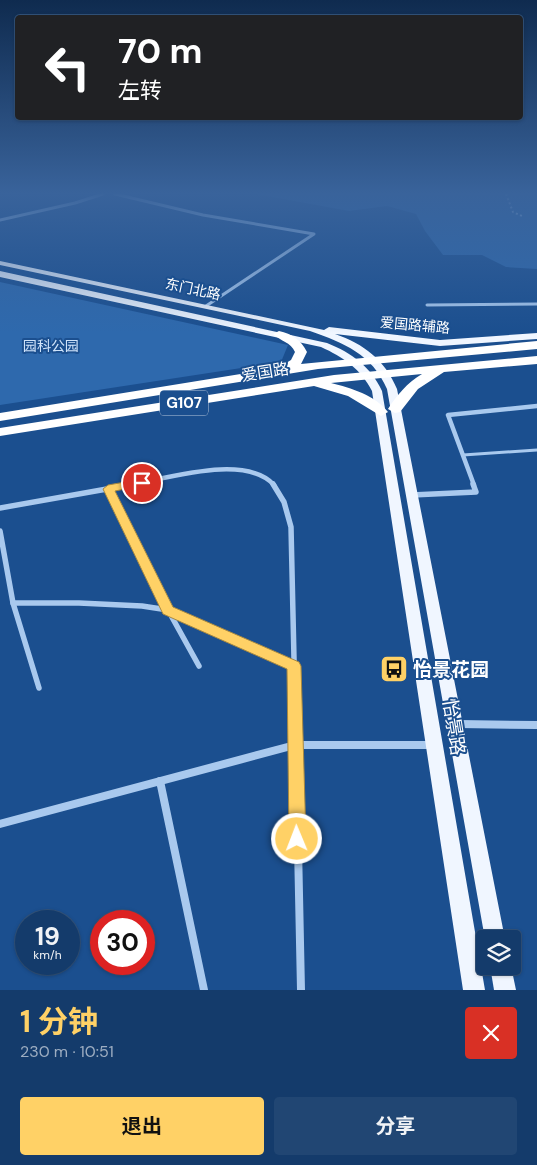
<!DOCTYPE html>
<html lang="zh">
<head>
<meta charset="utf-8">
<style>
  body { margin:0; font-family:"DM Sans","Noto Sans SC",sans-serif; background:#214673; color:#f1f3f6; height:100vh; display:flex; flex-direction:column; font-size:19px; white-space:nowrap }
  * { box-sizing:border-box; margin:0 }
  p { font-size:16px; color:#9dadc1 }
  .icon { flex:none; width:28px; height:28px; fill:none; stroke:currentColor; stroke-width:2; stroke-linecap:round; stroke-linejoin:round }
  .map { position:relative; height:990px; overflow:hidden }
  .drawer { display:flex; flex-direction:column; background:#143b6b; flex:1 }
  .drawer>* { flex:none }
  .guide { position:absolute; left:15px; top:15px; width:508px; height:105px; border-radius:5px; box-shadow:0 1px 4px #0004,0 0 0 1px #33557e; background:#202124; color:#fff; overflow:hidden }
  .controls { position:absolute; left:476px; top:930px; display:grid; gap:10px }
  .controls a { display:grid; place-items:center; width:45px; height:45px; border-radius:5px; background:#143b6b; box-shadow:0 1px 4px #0004,0 0 0 1px #33557e; font-size:25px }
  .speed { position:absolute; left:15px; top:910px; display:flex; gap:10px; font-size:25px; font-weight:700; text-align:center }
  .speed>* { display:grid; place-content:center; width:65px; height:65px; border-radius:50%; background:#143b6b; box-shadow:0 1px 4px #0004,0 0 0 1px #33557e; line-height:1 }
  .speed small { font-size:12px; font-weight:400 }
  .speed .limit { border:8px solid #d22; background:#fff; color:#111 }
  .pin { position:absolute; display:grid; place-items:center; width:42px; height:42px; color:#fff; margin:-21px; border:2px solid #fff; border-radius:50%; box-shadow:0 1px 5px #0007 }
  .me { position:absolute; width:55px; margin:-28px; rotate:359deg; stroke-linejoin:round; filter:drop-shadow(0 0 4px #0008) }
  .turn { display:flex; align-items:center; gap:18px; height:105px; padding:0 20px; font-size:22px }
  .turn .icon { width:65px; height:65px; stroke-width:2.5 }
  .turn b { display:block; font-size:35px; line-height:42px }
  .round { display:grid; place-items:center; flex:none; width:52px; height:52px; border-radius:5px; background:#214673 }
  .headline { display:flex; align-items:center; justify-content:space-between; height:85px; padding:0 20px }
  h1 { font-size:30px; font-weight:700; line-height:38px; color:#ffd166 }
  .button { display:flex; gap:10px; margin-top:auto; padding:10px 20px }
  .button a { flex:1; height:58px; border-radius:5px; background:#ffd166; color:#111; font-size:20px; font-weight:700; line-height:58px; text-align:center }
  .button a+a { background:#214673; color:#f1f3f6 }
  .map>svg:first-child { display:block }
  .green { fill:#2e69ad }
  .lines { fill:none; stroke-linecap:round; stroke-linejoin:round }
  .path { stroke:#a9c9ee; stroke-width:2; stroke-dasharray:2 2.5; stroke-linecap:butt }
  .lane { stroke:#a9c9ee; stroke-width:3 }
  .street-far3 { stroke:#a9c9ee; stroke-width:3 }
  .street-far2 { stroke:#a9c9ee; stroke-width:4.5 }
  .street-far1 { stroke:#a9c9ee; stroke-width:5.5 }
  .street { stroke:#a9c9ee; stroke-width:8 }
  .primary { fill:#f0f6ff; fill-rule:evenodd }
  .highway { fill:#fff; fill-rule:evenodd }
  .route { fill:#ffd166; stroke:#a68842 }
  .labels { text-anchor:middle; dominant-baseline:central; stroke-width:4; stroke-linejoin:round; paint-order:stroke }
  .far-street-label { font-size:14px; fill:#fff; stroke:#1b4f8f }
  .far-park-label { font-size:14px; fill:#cfe3fa; stroke:#1b4f8f }
  .shield { fill:#1b4f8f; stroke:#bbcadd; stroke-width:1 }
  .shield-label { font-size:15px; font-weight:bold; fill:#fff }
  .street-label { font-size:16px; fill:#fff; stroke:#1b4f8f }
  .near-poi-label { font-size:19px; font-weight:bold; fill:#fff; stroke:#1b4f8f; text-anchor:start }
  .near-street-label { font-size:19px; fill:#fff; stroke:#1b4f8f }
</style>
</head>
<body>
<div class="map">
<svg width="537" height="990" viewBox="0 0 537 990">
  <rect width="100%" height="100%" fill="#1b4f8f"/>
  <g class="green">
    <polygon points="256,194 537,194 537,269 506,267 482,255 443,255 425,231 416,214 387,206 349,211"/>
    <polygon points="0,282 288,345 281,362 0,405"/>
  </g>
  <g class="lines">
    <polyline class="path" points="506,194 513,212 522,216"/>
    <polyline class="lane" points="463,455 537,450"/>
    <g class="street-far3">
      <polyline points="115,194 203,215 314,234 206,306"/>
      <polyline points="0,220 75,203 103,194"/>
      <polyline points="427,305 537,304"/>
    </g>
    <g class="street-far2">
      <path d="M128,485C166,479 245,453 274,485"/>
      <polyline points="474,485 448,415 537,406"/>
    </g>
    <g class="street-far1">
      <polyline points="273,484 284,502 291,527 295,703"/>
      <polyline points="109,489 168,610 199,666"/>
      <polyline points="412,495 476,492 473,484"/>
      <polyline points="0,508 135,484"/>
      <polyline points="0,531 13,603 39,688"/>
      <polyline points="13,603 79,603 142,606 168,610 294,666"/>
    </g>
    <g class="street">
      <polyline points="295,702 301,990"/>
      <polyline points="458,724 537,725"/>
      <polyline points="160,781 204,990"/>
      <polyline points="0,824 295,745 432,745"/>
    </g>
    <g class="primary">
      <path d="M0,261L324,330L329,327L440,340L537,333V339L440,346L335,334C364,344 385,360 397,389L505,939H485L387,389C372,354 344,343 310,331L0,265Z"/>
      <path d="M0,271L327,343C352,353 371,367 382,391L485,990H463L372,391C361,369 343,357 321,347L0,277Z"/>
      <polygon points="490,966 511,966 516,990 494,990"/>
    </g>
    <g class="highway">
      <path d="M279,331C292,334 301,340 307,352L301,364L537,341V349L318,369L0,421V413L278,368L291,360L295,352C291,342 280,341 273,334Z"/>
      <path d="M537,356V364L444,372L418,389L400,412L395,413L388,409C397,395 407,383 422,374L331,383C351,388 375,395 388,412L381,416L348,396L314,386L0,436V428L334,375Z"/>
    </g>
  </g>
  <linearGradient id="sky" x2="0" y2="1"><stop stop-color="#0f2b4f"/><stop offset="0.58" stop-color="#39639b"/><stop offset="1" stop-color="#39639b" stop-opacity="0"/></linearGradient>
  <rect width="537" height="333" fill="url(#sky)"/>
  <polygon class="route" points="142,479 146,480 147,483 146,485 115,491 173,607 299,662 301,666 306,839 303,845 297,847 291,845 289,839 287,669 163,614 103,489 108,485"/>
  <defs>
    <g id="bus-square" transform="scale(1.4375)"><rect x="-9" y="-9" width="18" height="18" rx="4" fill="#ffd166" stroke="#1b4f8f"/><path d="M-5-6H5V4H4V6H2V4H-2V6H-4V4H-5ZM-3.5-4V0h7V-4ZM-3.5 1.2v1.5H-2V1.2ZM2 1.2v1.5H3.5V1.2Z" fill="#111"/></g>
  </defs>
  <g fill-rule="evenodd">
    <use href="#bus-square" x="394" y="669"/>
  </g>
  <g class="labels">
    <g class="far-street-label">
      <text transform="translate(193 289) rotate(12)">东门北路</text>
      <text transform="translate(415 325) rotate(5)">爱国路辅路</text>
    </g>
    <g class="far-park-label">
      <text x="51" y="346">园科公园</text>
    </g>
    <rect class="shield" x="160" y="390.5" width="48" height="25" rx="4"/>
    <g class="shield-label">
      <text x="184" y="403">G107</text>
    </g>
    <g class="street-label">
      <text transform="translate(265 372) rotate(-9)">爱国路</text>
    </g>
    <g class="near-poi-label">
      <text x="413" y="669">怡景花园</text>
    </g>
    <g class="near-street-label">
      <text transform="translate(454 727) rotate(81)">怡景路</text>
    </g>
  </g>
</svg>
<div class="controls">
<a><svg class="icon" aria-label="layers" viewBox="0 0 24 24"><path d="M12 4l9 5-9 5-9-5zM3 14l9 5 9-5"/></svg></a>
</div>
<div class="speed"><div>19<small>km/h</small></div><div class="limit">30</div></div>
<div class="pin" style="left:142px;top:483px;background:#d93025"><svg class="icon" aria-label="arrive" viewBox="0 0 24 24"><path d="M6 21V4h12l-3 4 3 4H6"/></svg></div>
<svg class="me" style="left:297px;top:839px" viewBox="-20 -20 40 40"><circle r="17" fill="#ffd166" stroke="#fff" stroke-width="3"/><path d="M0-11L8 9 0 5-8 9z" fill="#fff"/></svg>
<div class="guide">
<div class="turn"><svg class="icon" aria-label="left" viewBox="0 0 24 24"><path d="M17 20v-9H6M10 6l-5 5 5 5"/></svg><div><b>70 m</b>左转</div></div>
</div>
</div>
<section class="drawer">
<div class="headline"><div><h1>1 分钟</h1><p>230 m · 10:51</p></div><a class="round" style="background:#d93025;color:#fff"><svg class="icon" aria-label="close" viewBox="0 0 24 24"><path d="M6 6l12 12M18 6L6 18"/></svg></a></div>
<div class="button"><a>退出</a><a>分享</a></div>
</section>
</body>
</html>
